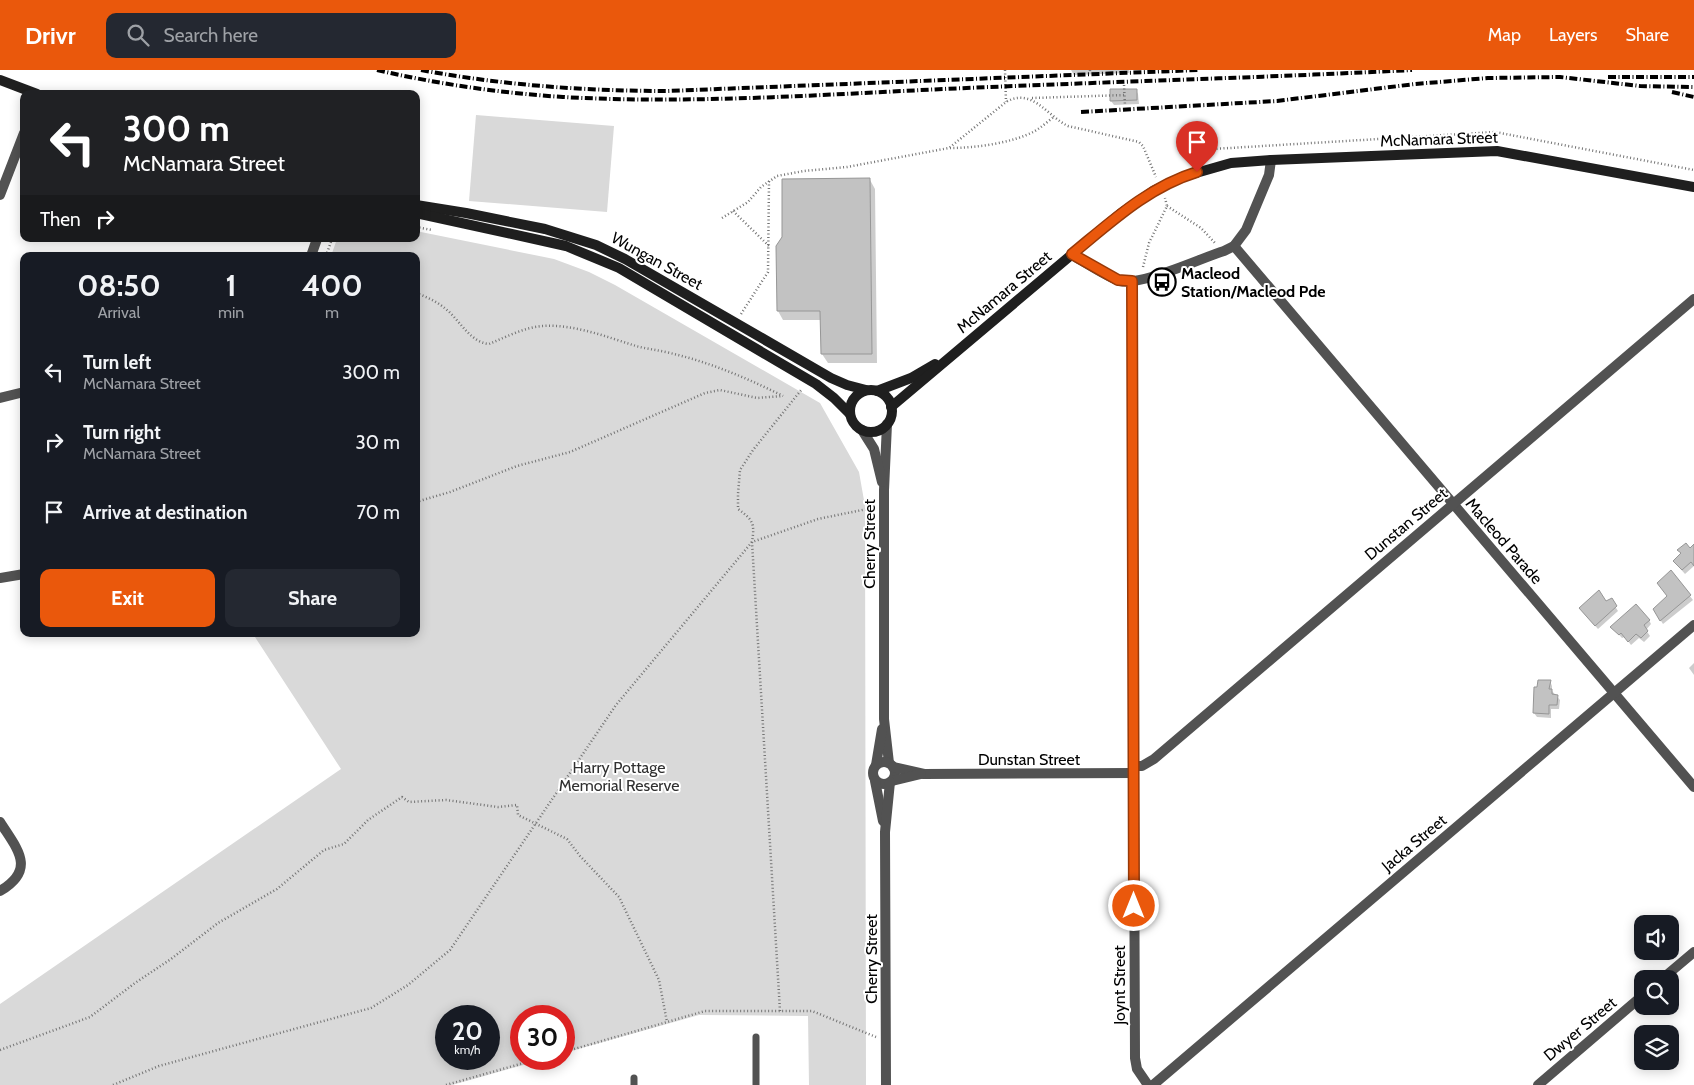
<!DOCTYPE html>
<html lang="en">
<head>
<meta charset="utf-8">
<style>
  body { margin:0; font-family:Cabin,sans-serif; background:#242831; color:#f1f3f6; height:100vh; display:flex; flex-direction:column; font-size:19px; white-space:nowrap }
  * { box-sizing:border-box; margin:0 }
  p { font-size:16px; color:#9ea1a6 }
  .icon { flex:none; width:28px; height:28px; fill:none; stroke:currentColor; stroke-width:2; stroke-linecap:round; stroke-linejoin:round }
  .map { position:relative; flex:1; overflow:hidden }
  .drawer { position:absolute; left:20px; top:182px; width:400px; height:385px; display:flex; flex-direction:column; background:#171b24; border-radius:10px; box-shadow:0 2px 12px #0003 }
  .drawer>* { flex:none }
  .guide { position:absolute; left:20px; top:20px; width:400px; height:152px; border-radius:10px; box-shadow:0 2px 12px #0003; background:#202124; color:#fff; overflow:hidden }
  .buttons { position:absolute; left:1634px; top:845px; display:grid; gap:10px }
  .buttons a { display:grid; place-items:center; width:45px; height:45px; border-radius:10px; background:#171b24; box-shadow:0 2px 12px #0003; font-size:25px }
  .speed { position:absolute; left:435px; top:935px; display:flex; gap:10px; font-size:25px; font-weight:700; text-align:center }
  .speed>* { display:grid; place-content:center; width:65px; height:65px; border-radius:50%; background:#171b24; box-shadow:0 2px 12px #0003; line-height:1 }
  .speed small { font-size:12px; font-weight:400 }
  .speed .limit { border:8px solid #d22; background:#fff; color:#111 }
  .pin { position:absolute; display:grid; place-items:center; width:42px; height:42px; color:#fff; margin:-51px -21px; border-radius:50% 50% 50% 0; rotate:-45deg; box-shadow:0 0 5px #0007 }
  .pin .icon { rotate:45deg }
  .me { position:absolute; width:55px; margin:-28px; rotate:0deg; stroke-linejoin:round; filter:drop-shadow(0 0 4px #0008) }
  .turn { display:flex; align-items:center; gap:18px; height:105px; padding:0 20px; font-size:22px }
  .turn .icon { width:65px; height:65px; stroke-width:2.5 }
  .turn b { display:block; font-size:35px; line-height:42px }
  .then { display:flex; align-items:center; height:48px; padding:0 20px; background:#0003; gap:10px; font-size:19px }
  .eta { display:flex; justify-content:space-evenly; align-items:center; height:85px; text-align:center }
  .eta b { font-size:30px; font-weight:700; line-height:35px }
  .cta { display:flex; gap:10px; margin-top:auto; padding:10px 20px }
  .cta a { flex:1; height:58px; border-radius:10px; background:#ea580c; color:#fff; font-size:20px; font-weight:700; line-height:58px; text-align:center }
  .cta a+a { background:#242831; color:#f1f3f6 }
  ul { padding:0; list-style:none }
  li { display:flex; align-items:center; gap:15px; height:70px; padding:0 20px }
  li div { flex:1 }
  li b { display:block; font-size:19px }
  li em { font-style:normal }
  header { display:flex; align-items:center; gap:30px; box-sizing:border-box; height:70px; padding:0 25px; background:#ea580c; color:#fff }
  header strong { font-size:24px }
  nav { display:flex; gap:28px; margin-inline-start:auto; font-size:18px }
  .search { width:350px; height:45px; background:#242831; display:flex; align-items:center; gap:12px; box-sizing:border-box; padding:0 18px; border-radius:10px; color:#9ea1a6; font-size:19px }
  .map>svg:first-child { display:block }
  .green { fill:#d9d9d9; fill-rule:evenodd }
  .shadow { fill:#0003 }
  .building { fill:#c2c2c2; stroke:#969696 }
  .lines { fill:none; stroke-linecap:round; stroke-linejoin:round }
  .path { stroke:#747474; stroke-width:2.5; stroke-dasharray:1 2.5; stroke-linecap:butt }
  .lane { stroke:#525252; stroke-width:7 }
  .street { stroke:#525252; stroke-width:10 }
  .secondary { stroke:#1f1f1f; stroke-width:10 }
  .rail { stroke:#000; stroke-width:4; stroke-dasharray:8 2.5 1 2.5; stroke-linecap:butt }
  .route-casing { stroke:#983908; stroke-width:12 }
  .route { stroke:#ea580c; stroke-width:9 }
  .labels { text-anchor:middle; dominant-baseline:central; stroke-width:4; stroke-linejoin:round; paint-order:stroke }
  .street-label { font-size:16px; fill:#000; stroke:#fff }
  .poi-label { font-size:16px; font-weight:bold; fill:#000; stroke:#fff; text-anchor:start }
  .park-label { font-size:16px; fill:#303030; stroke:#fff }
</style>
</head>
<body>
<header>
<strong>Drivr</strong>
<div class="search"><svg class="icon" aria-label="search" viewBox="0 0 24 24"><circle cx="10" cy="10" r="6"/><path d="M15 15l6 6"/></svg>Search here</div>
<nav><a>Map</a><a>Layers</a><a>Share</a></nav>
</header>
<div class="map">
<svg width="1694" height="1015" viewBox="0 0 1694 1015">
  <rect width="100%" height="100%" fill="#fff"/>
  <g class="green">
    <polygon points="476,45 614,56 607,142 469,131"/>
    <path d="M416,161L554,189L589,202L615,215L820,333L859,402L865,436L866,1015H809L808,946L699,945L564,983V946H521V989H545L452,1015H0V934L341,699L253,564H416V186H331L337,169H416ZM446,946H489V989H446Z"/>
  </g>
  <g class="shadow">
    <polygon points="1071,0 1129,0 1129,3 1074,5"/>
    <polygon points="1136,20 1138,24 1139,34 1114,35 1111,31 1111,21"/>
    <polygon points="870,110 875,119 877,293 828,293 822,284 822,250 783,250 778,241"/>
    <polygon points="1694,476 1694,496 1685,504 1677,495 1681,484 1679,480 1689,480"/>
    <polygon points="1671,502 1693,530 1663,554 1654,540 1668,527"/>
    <polygon points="1611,530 1618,541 1598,559 1583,542"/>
    <polygon points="1649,550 1651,554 1646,560 1650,566 1644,572 1639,568 1631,575 1625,567 1622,568 1612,557"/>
    <polygon points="1694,593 1694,605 1689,598"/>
    <polygon points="1550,611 1552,616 1552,621 1560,630 1559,639 1551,639 1551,648 1537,647 1534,643"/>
  </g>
  <g class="building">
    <polygon points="1110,19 1137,19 1137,30 1110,31"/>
    <polygon points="870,108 872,284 821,284 820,241 777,241 776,176 782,167 782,109"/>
    <polygon points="1686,473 1690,478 1694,474 1694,496 1691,492 1682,500 1673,491 1681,483 1677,480"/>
    <polygon points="1671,500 1691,525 1660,551 1653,539 1667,526 1657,513"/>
    <polygon points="1599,520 1606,531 1612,528 1617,536 1595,556 1579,538"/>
    <polygon points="1636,534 1650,550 1644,555 1648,561 1641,568 1636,564 1628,572 1621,563 1619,565 1610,557"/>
    <polygon points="1538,610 1551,610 1549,619 1552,619 1552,624 1558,625 1557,635 1549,635 1549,644 1533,643 1534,617 1537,617"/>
  </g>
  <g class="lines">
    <g class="path">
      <polyline points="1005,0 1006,32"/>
      <polyline points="1090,0 1090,1"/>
      <polyline points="1124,15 1125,36"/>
      <polyline points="1032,28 1125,25"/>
      <path d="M950,78C975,78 1013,73 1035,61C1042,57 1048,51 1054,47"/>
      <polyline points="1213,79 1495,62 1694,100"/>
      <polyline points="1167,136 1201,158 1215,173"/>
      <polyline points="733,141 769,176"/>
      <path d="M722,148L748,132L761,117L777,106L804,101L847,97L949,78L1006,32C1032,17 1047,46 1068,56L1139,72L1143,76L1156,107"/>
      <polyline points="416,157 432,160"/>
      <polyline points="326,186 332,169"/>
      <polyline points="1143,197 1149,173 1167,136 1165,128"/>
      <path d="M416,223C427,227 438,232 447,240C461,252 470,272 489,274C506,267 525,257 543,256C574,254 607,267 636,276C647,279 658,280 670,283C709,292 747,308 783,326"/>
      <polyline points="741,244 768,202 769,111"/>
      <polyline points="416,432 450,422 517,396 570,382 705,323 720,320 757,328 782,326"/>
      <path d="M780,941L752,472C755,453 753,450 738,439V424L740,400L753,380L802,319"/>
      <polyline points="0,980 90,947 135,913 171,889 218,853 277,819 324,780 344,774 368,750 402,727 409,732 446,730 498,737 517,735 518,745 567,769 580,786 619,827 659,910 667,952"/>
      <polyline points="564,982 705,941 812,941 876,967"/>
      <polyline points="113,1015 159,996 371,938 408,915 450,880 616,635 752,472 818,449 872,438"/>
      <polyline points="446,1015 538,989"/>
    </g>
    <g class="lane">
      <polyline points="634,1008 634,1015"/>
      <polyline points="756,1015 756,967"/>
    </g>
    <g class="street">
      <polyline points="0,125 24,63"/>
      <polyline points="1234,176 1694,717"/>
      <path d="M1072,185C1085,192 1107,207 1120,211C1142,216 1201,188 1224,181L1234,176L1246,160L1269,105L1271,90"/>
      <polyline points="311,186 317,169"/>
      <polyline points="1132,211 1135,988 1137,999 1148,1015"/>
      <polyline points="0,328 24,322"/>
      <polyline points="887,354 884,420 884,649 889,693"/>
      <polyline points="862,360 874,379 882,412"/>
      <polyline points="0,508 24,504"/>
      <circle cx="884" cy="703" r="11"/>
      <polyline points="876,695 882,659"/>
      <polyline points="1134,696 1142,696 1154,689 1694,229"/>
      <polyline points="893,697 924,704 1134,703"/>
      <polyline points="875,711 883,751"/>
      <polyline points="892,711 921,704"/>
      <path d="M0,752C17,779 37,799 0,821"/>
      <polyline points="1662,909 1694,882"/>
      <polyline points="886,1015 885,762 890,712"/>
      <polyline points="1153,1015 1694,555"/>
      <polyline points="1538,1015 1642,926"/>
    </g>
    <g class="secondary">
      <polyline points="0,10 37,24"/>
      <polyline points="416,135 466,143 545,159 596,175 625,189 831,308 847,315 866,320"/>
      <polyline points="416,143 566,176 619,198 816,314 834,328 850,344"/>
      <circle cx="871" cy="341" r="21"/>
      <polyline points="877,321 911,308 935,294"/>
      <polyline points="891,337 1121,143 1153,121 1182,107 1231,93 1271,90 1497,81 1694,117"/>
    </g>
    <g class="rail">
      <path d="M377,0C438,14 500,23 563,27C689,34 817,25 943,19C1099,12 1256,8 1412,0"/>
      <path d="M421,0C502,15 584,21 668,21L1198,0"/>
      <polyline points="1608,7 1694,7"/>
      <polyline points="1672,22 1694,27"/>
      <polyline points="1081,42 1277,31 1415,14 1488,8 1560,7 1640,16 1694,17"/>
    </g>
  </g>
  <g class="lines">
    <g class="route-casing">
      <path id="route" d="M1134,836L1132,211L1118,210L1072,184C1111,152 1148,117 1197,102"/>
    </g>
    <use href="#route" class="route"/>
  </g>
  <defs>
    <g id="bus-ring" transform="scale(1.4375)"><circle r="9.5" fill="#fff" stroke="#000" stroke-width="1.5"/><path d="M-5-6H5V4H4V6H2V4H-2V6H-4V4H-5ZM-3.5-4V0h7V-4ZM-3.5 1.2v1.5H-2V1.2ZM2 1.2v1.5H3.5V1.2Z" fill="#000"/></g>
  </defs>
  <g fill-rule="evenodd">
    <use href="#bus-ring" x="1162" y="212"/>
  </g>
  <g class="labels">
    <g class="street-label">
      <text transform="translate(1439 69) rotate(-2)">McNamara Street</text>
      <text transform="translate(657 191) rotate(29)">Wungan Street</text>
      <text transform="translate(1004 222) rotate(-40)">McNamara Street</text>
      <text transform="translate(1406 454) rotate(-40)">Dunstan Street</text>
      <text transform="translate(1504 471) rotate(49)">Macleod Parade</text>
      <text transform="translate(869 474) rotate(-90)">Cherry Street</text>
      <text x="1029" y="689">Dunstan Street</text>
      <text transform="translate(1414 773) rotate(-40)">Jacka Street</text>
      <text transform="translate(871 889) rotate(-90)">Cherry Street</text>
      <text transform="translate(1119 915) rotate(-90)">Joynt Street</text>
      <text transform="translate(1580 959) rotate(-40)">Dwyer Street</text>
    </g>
    <g class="poi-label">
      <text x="1181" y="203">Macleod<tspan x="1181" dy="18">Station/Macleod Pde</tspan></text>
    </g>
    <g class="park-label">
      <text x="619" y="697">Harry Pottage<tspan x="619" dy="18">Memorial Reserve</tspan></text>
    </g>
  </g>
</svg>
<div class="buttons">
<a><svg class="icon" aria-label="sound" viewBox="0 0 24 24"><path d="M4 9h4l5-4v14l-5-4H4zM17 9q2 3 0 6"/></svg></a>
<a><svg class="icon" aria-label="search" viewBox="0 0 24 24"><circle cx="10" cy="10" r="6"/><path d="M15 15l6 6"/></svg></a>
<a><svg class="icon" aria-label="layers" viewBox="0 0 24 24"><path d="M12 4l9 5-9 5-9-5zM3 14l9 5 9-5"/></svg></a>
</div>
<div class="speed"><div>20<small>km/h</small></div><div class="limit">30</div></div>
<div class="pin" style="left:1197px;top:102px;background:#d93025"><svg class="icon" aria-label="arrive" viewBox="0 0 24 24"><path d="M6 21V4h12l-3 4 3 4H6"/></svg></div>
<svg class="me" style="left:1134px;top:836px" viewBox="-20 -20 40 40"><circle r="17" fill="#ea580c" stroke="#fff" stroke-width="3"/><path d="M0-11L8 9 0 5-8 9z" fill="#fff"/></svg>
<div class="guide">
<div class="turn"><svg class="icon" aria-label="left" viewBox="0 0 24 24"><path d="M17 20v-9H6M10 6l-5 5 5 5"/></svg><div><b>300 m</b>McNamara Street</div></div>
<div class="then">Then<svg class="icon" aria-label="right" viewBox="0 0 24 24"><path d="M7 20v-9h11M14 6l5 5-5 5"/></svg></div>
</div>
<section class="drawer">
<div class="eta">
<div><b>08:50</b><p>Arrival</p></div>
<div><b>1</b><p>min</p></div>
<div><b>400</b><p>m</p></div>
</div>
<ul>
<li><svg class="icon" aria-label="left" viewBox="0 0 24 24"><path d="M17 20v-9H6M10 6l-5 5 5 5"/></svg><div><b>Turn left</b><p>McNamara Street</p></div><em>300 m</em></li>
<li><svg class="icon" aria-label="right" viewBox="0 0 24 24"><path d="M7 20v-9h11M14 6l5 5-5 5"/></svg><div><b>Turn right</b><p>McNamara Street</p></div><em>30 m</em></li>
<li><svg class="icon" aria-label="arrive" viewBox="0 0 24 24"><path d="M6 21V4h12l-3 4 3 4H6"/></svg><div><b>Arrive at destination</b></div><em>70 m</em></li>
</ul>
<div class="cta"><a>Exit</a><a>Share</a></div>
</section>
</div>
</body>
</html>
